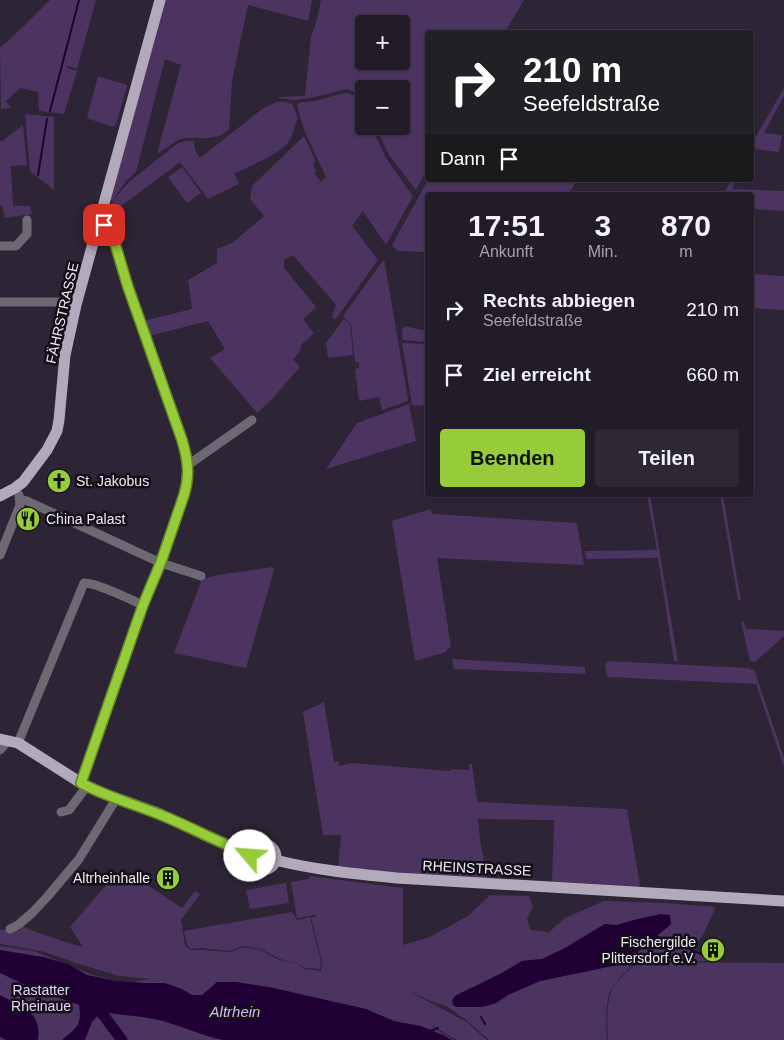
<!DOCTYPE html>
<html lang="de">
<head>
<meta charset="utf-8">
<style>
  body { margin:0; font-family:Arial,sans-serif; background:#2e2834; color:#f1f3f6; height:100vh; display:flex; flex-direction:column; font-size:19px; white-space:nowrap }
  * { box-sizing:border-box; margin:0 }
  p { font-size:16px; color:#a2a1a8 }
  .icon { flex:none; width:28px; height:28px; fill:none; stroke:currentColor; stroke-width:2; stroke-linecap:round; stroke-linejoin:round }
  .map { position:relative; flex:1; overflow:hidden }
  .panel { position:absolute; left:425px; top:192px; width:329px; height:305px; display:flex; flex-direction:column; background:#221b28; border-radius:5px; box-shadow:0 1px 4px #0004,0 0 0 1px #3f3945 }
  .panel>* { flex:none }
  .guide { position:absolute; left:425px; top:30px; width:329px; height:152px; border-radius:5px; box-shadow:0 1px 4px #0004,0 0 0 1px #3f3945; background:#202124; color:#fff; overflow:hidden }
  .tools { position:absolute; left:355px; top:15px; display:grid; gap:10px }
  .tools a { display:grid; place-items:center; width:55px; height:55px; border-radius:5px; background:#221b28; box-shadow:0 1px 4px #0004,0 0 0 1px #3f3945; font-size:25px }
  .pin { position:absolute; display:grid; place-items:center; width:42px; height:42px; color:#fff; margin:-21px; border-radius:10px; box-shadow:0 2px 8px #0006 }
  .me { position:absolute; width:55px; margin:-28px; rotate:297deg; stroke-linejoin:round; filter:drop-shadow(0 0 4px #0008) }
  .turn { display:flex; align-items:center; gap:18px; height:105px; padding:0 15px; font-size:22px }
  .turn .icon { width:65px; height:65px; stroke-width:2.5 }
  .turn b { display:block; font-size:35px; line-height:42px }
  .then { display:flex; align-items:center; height:48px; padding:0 15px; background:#0003; gap:10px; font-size:19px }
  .eta { display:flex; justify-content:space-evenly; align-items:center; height:85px; text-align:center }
  .eta b { font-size:30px; font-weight:800; line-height:35px }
  .primary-button { display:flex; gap:10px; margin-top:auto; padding:10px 15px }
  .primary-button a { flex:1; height:58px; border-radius:5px; background:#96cc39; color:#111; font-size:20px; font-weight:800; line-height:58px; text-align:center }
  .primary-button a+a { background:#2e2834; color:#f1f3f6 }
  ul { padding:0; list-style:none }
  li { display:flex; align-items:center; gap:15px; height:65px; padding:0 15px }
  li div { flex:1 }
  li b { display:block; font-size:19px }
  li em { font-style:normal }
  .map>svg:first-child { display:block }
  .green { fill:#4c3461; fill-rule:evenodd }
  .water { fill:#210036 }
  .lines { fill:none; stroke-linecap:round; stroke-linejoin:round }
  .stream { stroke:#210036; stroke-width:2 }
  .river { stroke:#210036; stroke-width:11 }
  .minor { stroke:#6d6972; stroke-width:9 }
  .major { stroke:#b2aabb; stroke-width:11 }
  .route-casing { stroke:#628525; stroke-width:12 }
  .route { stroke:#96cc39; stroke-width:9 }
  .labels { text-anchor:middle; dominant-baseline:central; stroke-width:5; stroke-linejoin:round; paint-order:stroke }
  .street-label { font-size:14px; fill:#efeaf5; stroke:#130f17 }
  .poi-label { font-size:14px; fill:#efeaf5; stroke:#130f17; text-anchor:start }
  .park-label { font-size:14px; fill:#e7d2fd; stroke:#130f17 }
  .water-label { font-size:15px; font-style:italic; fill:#dab9f9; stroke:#130f17 }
</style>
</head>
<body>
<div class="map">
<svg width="784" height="1040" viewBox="0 0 784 1040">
  <rect width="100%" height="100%" fill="#2d2435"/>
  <g class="green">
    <polygon points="50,0 96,0 77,69 68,66 67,68 77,71 64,114 39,111 38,92 20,88 6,101 11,108 1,109 0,48 24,26"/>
    <path d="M164,0H312L308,21L248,5L232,81L229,130L219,136L209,138H184L178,140L157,154L181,65L165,59L136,172L126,181L113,200L129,182L178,143L187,141H194L195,150L200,158L262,109C273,103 280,99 292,104L298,118C294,125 294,131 291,138C285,152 248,167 234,174L239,184L208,199L180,162L116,210L117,223L115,224L107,211L108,207L113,201L109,199Z"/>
    <path d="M321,0H524L505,32H428L427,169L416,190L389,155L375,126H401V89H364V103L359,94L347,89L311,98L295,100L278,98V97L305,96L311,37L316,23ZM364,24H401V61H364Z"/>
    <polygon points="98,76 127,85 127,86 116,125 113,127 87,118"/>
    <polygon points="784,88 784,96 764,133 782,135 779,152 753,149 751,152 751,145"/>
    <path d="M344,93C362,93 364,112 364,126H371L386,158L412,195V198L386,245L363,211L352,226L378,260L335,320L332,317L336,305L293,255L284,260V268L316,307L303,319L314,333L301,345L300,352L293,359L300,367L272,399L257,413L210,358L225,349L208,321L149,336L143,321L192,309L188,280L217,263V249L232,243L264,216L250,199L252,186L304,136L315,160L313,166L316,170L315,174L321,182L326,177L304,130L297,106L299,103L302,102L316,101Z"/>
    <polygon points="25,114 54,117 54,190 30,171"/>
    <polygon points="23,125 27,165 11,166 13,206 30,206 32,214 5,218 2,205 0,205 0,141 3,141"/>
    <polygon points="182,167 201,193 187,203 168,177"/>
    <polygon points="428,180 577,180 568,195 428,195 427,252 397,251 392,245"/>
    <polygon points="731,180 736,180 732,189 784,191 784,211 751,209 751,195 723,195"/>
    <polygon points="384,259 408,399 408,401 382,410 379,397 359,401 355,369 359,368 359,362 355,362 351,324 343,316"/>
    <polygon points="751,274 784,276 784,310 751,308"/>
    <polygon points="344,319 350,324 353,355 328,358 326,343"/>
    <path d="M405,326C413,328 419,330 427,330V342L403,340L402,330Z"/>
    <polygon points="402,343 427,344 427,406 412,405"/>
    <polygon points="409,404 416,441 326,469 357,423"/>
    <polygon points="647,495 650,495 678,661 674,661 658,558 586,559 585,551 657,550"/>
    <polygon points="720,495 723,495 741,601 738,600"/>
    <polygon points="431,509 432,514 577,523 584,565 437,558 451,647 448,648 446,652 415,661 392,521"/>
    <polygon points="273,567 274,570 246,668 174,653 202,579 218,575"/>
    <polygon points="741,622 744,622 746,629 784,631 784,636 755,662 750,661"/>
    <polygon points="452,659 585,667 585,674 454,669"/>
    <polygon points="608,661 748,668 752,670 754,669 784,758 784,767 756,684 607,677 605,665"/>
    <polygon points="324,702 334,762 338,761 339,766 351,763 451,771 451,769 469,770 469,764 472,764 477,802 627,809 640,885 637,888 552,883 554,820 478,819 480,840 488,881 338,868 341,835 323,835 303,712"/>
    <path d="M119,870L135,881L138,879L182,908L195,891L200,894L181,920L185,946L191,950H202L231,952L244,947L261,950L279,960L295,963L305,969L321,971L322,962L311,917H316V915L297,918L291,882L309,879V876L403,888V945L430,937L448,927L469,915L490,895L529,896L533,907L527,919L531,930L549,932L565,918L604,901L666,903L716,907L702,937L696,943L695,949L702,956L708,958L709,961H637C628,970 617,978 611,990C605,1001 606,1027 607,1040H489L465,1019L446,1006L433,1002L405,989L467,1022L487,1040H457L433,1026L432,1027L454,1040H0V946L34,951L93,975L127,983L150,979L119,976L79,964L45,952L0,944V930H7L17,929L19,931L23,927L62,941L83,947L70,927ZM670,915L671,924L633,956L617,965L540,981L508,995L496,1003L480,1007H456L455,996L502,973L522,961L542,959L565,948L605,924L616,926L638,919Z"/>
    <polygon points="286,883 289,903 250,909 246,890"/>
    <polygon points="292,912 297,920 310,917 321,962 320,969 306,968 295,963 280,959 261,949 244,946 230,951 202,948 191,949 187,945 184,931"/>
    <path d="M637,962L784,963V1040H608C607,1026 606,1006 611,992C614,982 629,970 637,962Z"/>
  </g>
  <g class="water">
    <polygon points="660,914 670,915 671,924 633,956 617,965 540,981 508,995 496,1003 487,1006 480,1007 456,1007 453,1005 452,1000 455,996 502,973 522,961 542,959 565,948 605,924 616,925 638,919"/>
    <path d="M0,950L43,957L68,964L87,975L117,981L147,983H165L182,989L192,995H202L217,982H236L269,987L366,1009L394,1021L421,1026L443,1035L452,1040H223C203,1036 184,1027 163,1021C143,1016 121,1015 101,1012L92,1022L85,1040H62C77,1027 82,1026 79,1005L34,989L0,973Z"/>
    <path d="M0,995C21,1007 42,1011 38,1040H6L0,1037Z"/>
  </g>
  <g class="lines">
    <g class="stream">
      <polyline points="50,111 79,0"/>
      <polyline points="38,175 47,119"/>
      <polyline points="655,936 673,942 713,959"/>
      <polyline points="481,1017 485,1024"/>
      <polyline points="430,1031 438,1028"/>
    </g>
    <polyline class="river" points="96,997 101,1012 122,1040"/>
    <g class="minor">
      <polyline points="0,246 16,246 27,234 27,220"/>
      <polyline points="0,302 59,302 76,305"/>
      <polyline points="188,465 252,420"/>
      <polyline points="20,499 27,501 161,563 201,576"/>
      <polyline points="0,555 20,505 19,495"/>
      <path d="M18,743L84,583C98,583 129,599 143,605"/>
      <polyline points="0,750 8,741"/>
      <path d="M81,783L143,605L161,563L184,495C190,475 188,460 182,440L128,287L113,237C110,231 106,226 99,223"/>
      <polyline points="61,812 69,810 87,786"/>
      <polyline points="10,929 18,925 32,913 48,896 79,859 116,799"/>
    </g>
    <g class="major">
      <polyline points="0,496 15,488 23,482 47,450 57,431 59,420 65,355 76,305 160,0"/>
      <polyline points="0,739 18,743 81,783 99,792 160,814 213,839 250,854"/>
      <circle cx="263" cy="857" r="13"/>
      <path d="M275,860C315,870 356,874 397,878L784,901"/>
    </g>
  </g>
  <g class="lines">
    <g class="route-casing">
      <path id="route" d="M104,225L109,230L113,237L128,287L182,440C188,460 190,475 184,495L161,562L143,605L81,783C107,797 134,804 161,815C191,827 219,843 250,854V856"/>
    </g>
    <use href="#route" class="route"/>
  </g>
  <defs>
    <g id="church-disc" transform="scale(1.25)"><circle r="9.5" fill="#96cc39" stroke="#130f17"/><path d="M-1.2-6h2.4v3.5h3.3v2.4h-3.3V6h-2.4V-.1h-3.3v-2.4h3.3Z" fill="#111"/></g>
    <g id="restaurant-disc" transform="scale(1.25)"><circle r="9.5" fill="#96cc39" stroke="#130f17"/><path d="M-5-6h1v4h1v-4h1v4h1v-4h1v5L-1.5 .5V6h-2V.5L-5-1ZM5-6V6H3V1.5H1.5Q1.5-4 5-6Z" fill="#111"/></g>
    <g id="building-disc" transform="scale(1.25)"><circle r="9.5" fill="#96cc39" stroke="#130f17"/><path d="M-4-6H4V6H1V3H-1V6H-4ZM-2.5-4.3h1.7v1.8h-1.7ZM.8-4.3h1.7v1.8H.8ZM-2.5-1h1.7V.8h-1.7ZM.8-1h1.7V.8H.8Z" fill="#111"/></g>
  </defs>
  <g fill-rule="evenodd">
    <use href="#church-disc" x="59" y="481"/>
    <use href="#restaurant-disc" x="28" y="519"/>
    <use href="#building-disc" x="168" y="878"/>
    <use href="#building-disc" x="713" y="950"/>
  </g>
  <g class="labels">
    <g class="street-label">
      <text transform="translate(62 313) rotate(-77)">FÄHRSTRASSE</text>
      <text transform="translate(477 868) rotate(3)">RHEINSTRASSE</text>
    </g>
    <g class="poi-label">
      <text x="76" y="481">St. Jakobus</text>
      <text x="46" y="519">China Palast</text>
      <text x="150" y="878" text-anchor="end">Altrheinhalle</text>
      <text x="696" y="942" text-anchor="end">Fischergilde<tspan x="696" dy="16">Plittersdorf e.V.</tspan></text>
    </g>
    <g class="park-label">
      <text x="41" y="990">Rastatter<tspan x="41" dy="16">Rheinaue</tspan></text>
    </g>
    <g class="water-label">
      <text x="235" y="1011">Altrhein</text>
    </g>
  </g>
</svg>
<div class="tools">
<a>+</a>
<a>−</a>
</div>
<div class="pin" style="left:104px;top:225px;background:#d93025"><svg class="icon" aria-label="arrive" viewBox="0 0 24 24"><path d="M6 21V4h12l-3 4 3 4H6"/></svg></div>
<svg class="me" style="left:250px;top:856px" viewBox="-20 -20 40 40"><circle r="19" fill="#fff"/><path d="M0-13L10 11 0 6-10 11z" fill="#96cc39"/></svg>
<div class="guide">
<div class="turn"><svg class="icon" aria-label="right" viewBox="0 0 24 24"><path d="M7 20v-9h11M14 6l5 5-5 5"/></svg><div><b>210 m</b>Seefeldstraße</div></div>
<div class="then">Dann<svg class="icon" aria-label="arrive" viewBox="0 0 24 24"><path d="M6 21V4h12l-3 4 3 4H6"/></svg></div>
</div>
<section class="panel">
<div class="eta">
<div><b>17:51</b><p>Ankunft</p></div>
<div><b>3</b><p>Min.</p></div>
<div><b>870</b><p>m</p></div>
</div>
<ul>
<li><svg class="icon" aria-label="right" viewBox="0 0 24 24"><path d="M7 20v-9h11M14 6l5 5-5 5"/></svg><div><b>Rechts abbiegen</b><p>Seefeldstraße</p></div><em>210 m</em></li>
<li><svg class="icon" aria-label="arrive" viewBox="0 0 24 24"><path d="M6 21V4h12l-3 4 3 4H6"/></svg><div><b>Ziel erreicht</b></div><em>660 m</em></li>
</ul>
<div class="primary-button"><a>Beenden</a><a>Teilen</a></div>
</section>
</div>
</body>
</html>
